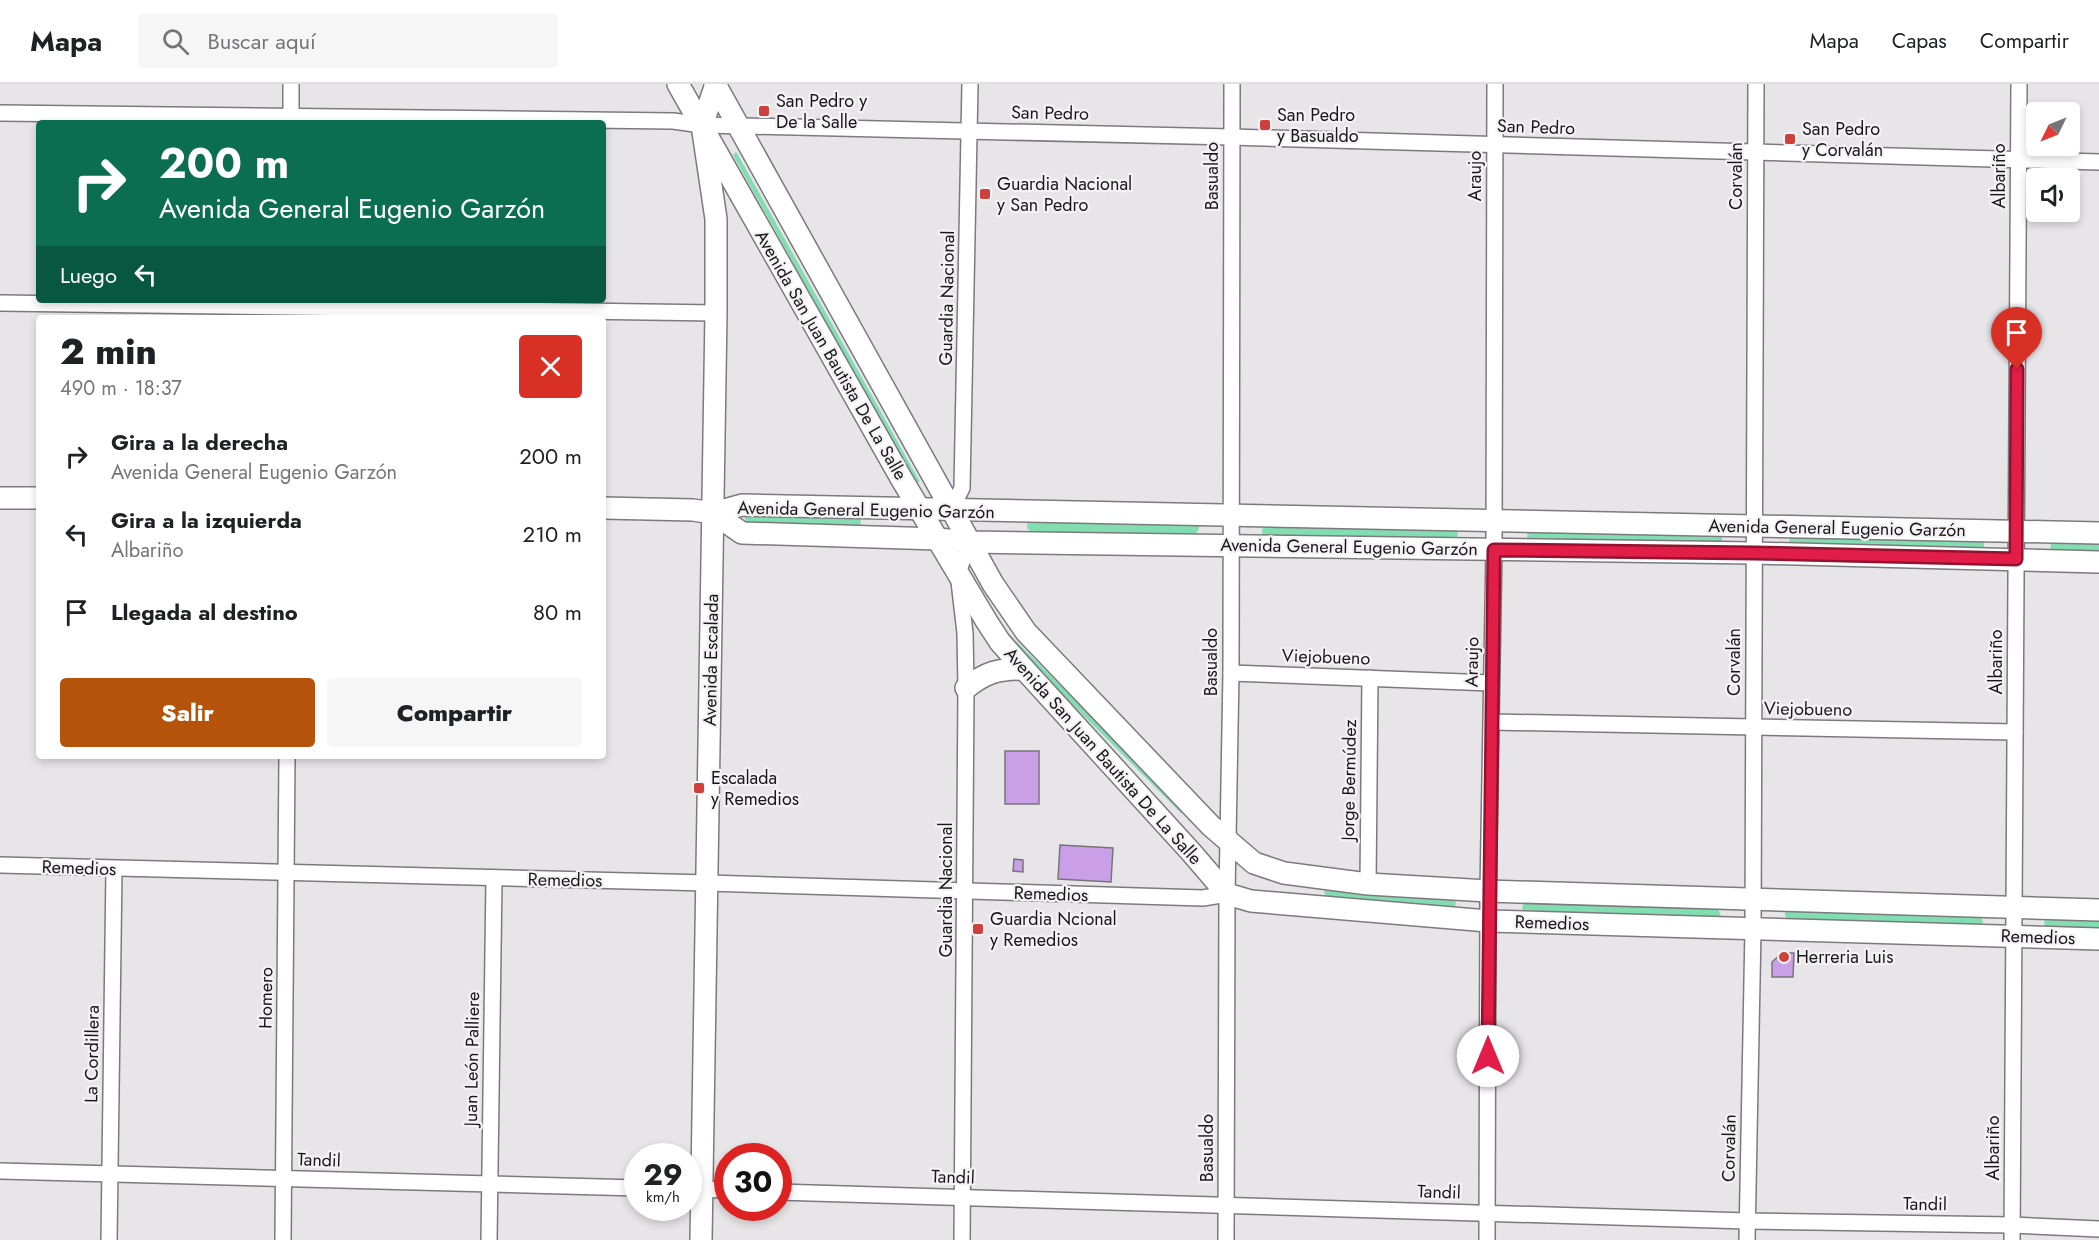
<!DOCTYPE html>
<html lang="es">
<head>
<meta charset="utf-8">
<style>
  body { margin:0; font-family:Jost,sans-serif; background:#f6f6f6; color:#202124; height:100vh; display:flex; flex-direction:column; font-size:22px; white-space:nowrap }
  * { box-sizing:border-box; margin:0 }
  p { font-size:20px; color:#757577 }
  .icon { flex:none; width:33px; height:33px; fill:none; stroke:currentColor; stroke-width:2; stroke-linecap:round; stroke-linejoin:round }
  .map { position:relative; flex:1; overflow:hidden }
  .drawer { position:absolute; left:36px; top:231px; width:570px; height:444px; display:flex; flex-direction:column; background:#fff; border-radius:6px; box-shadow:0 3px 9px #0003 }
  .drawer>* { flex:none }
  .banner { position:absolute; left:36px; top:36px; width:570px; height:183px; border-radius:6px; box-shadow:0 3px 9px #0003; background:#0b6e4f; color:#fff; overflow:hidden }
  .needle { width:39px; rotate:227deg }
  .fabs { position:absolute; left:2026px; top:18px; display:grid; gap:12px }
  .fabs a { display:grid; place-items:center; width:54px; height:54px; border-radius:6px; background:#fff; box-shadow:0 3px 9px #0003; font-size:30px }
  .speed { position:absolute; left:624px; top:1059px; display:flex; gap:12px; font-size:30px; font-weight:700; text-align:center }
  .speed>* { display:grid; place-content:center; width:78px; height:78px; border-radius:50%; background:#fff; box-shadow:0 3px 9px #0003; line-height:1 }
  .speed small { font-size:15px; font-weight:400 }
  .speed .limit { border:9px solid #d22; background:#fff; color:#111 }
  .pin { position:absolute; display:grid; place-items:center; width:51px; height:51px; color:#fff; margin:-62px -26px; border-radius:50% 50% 50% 0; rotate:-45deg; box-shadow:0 0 6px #0007 }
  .pin .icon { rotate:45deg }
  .me { position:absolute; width:66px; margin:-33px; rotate:0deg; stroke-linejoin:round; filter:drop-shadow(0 0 4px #0008) }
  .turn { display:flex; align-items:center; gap:21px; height:126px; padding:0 24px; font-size:27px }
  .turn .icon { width:78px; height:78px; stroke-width:2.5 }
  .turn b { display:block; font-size:42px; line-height:51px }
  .then { display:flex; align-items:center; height:57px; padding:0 24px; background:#0003; gap:12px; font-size:22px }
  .round { display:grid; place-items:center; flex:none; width:63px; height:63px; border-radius:6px; background:#f6f6f6 }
  .overview { display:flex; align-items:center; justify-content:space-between; height:102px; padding:0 24px }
  h1 { font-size:36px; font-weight:800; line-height:45px }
  .cta { display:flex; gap:12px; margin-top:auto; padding:12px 24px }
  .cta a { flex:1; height:69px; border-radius:6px; background:#b45309; color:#fff; font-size:24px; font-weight:800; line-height:69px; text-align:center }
  .cta a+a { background:#f6f6f6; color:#202124 }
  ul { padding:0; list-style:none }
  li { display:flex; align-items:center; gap:18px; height:78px; padding:0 24px }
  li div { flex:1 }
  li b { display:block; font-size:22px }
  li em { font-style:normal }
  header { display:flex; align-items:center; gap:36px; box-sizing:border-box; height:84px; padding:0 30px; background:#fff; border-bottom:2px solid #e0e0e0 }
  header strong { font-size:28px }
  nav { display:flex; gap:33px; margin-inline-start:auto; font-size:21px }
  .search { width:420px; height:54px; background:#f6f6f6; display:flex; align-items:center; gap:15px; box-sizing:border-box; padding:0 21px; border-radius:6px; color:#757577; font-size:22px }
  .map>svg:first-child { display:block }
  .green { fill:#82ddb1 }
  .building { fill:#ca9fe8; stroke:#777578; stroke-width:1.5 }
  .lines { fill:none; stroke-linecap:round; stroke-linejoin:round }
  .street-casing { stroke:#7c7a7d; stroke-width:18 }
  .secondary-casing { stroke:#7c7a7d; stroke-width:24 }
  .street { stroke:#fff; stroke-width:15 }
  .secondary { stroke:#fff; stroke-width:21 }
  .route-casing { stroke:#92132f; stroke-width:15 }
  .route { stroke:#e11d48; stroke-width:10 }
  .poi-dot { fill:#ce403b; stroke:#f4f2f5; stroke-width:2 }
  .labels { text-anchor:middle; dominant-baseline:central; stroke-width:4.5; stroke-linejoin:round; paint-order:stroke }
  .poi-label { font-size:18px; fill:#191819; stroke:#f4f2f5; text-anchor:start }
  .street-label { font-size:18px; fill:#191819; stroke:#f4f2f5 }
</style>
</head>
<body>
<header>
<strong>Mapa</strong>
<div class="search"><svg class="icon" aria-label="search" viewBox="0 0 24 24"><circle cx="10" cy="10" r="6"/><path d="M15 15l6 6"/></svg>Buscar aquí</div>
<nav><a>Mapa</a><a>Capas</a><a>Compartir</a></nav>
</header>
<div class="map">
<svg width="2099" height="1156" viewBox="0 0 2099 1156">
  <rect width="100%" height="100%" fill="#e7e5e8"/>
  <g class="green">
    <polygon points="736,68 737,69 920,398 915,398 733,71"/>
    <polygon points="748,430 860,433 861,438 859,442 747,440 745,434"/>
    <polygon points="1028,436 1198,440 1199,445 1195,451 1032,448 1027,444"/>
    <polygon points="1263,441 1457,445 1458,451 1454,457 1266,453 1262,449"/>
    <polygon points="1528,446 1722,450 1722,459 1531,459 1527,454"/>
    <polygon points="1790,452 1984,456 1984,465 1789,460"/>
    <polygon points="2099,455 2099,470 2055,469 2050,465 2052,457"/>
    <polygon points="977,503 1008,549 1185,726 1185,729 1181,729 1006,554"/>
    <polygon points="1326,805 1454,812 1456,816 1455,825 1326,814 1324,808"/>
    <polygon points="1524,818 1717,823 1721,832 1717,836 1525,829 1522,824"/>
    <polygon points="1786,826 1981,832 1983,838 1981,841 1787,836 1785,831"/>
    <polygon points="2099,833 2099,848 2046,844 2044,839 2046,834"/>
  </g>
  <g class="building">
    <rect x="1005" y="667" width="34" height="53"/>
    <polygon points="1060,761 1113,764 1111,798 1058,795"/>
    <polygon points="1014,775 1023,776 1023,788 1013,787"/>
    <polygon points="1782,869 1794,869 1793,893 1772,893 1772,878"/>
  </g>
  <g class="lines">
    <g class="street-casing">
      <g id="street">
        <polyline points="0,29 673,37 702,41 1231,53 2099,78"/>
        <polyline points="291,39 291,0"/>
        <polyline points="0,219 716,229"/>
        <polyline points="951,426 962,404 970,0"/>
        <polyline points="1231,589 1491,599"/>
        <polyline points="1492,638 2015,648"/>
        <polyline points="0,781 708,799 1203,814 1227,810"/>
        <polyline points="1368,800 1370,594"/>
        <polyline points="0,1087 638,1104"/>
        <polyline points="688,1105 728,1106"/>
        <polyline points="778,1108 1747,1137 2012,1141 2099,1145"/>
        <polyline points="109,1156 114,785"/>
        <polyline points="283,1156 287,672"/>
        <polyline points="489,1156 494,794"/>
        <polyline points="962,1156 966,604 965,549 958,489 969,458"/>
        <polyline points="1226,1156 1227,810 1231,589 1232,0"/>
        <polyline points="1487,1156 1488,807 1494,466 1495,0"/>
        <polyline points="1747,1156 1753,845 1756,0"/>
        <polyline points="2012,1156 2019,0"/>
      </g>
    </g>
    <g class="secondary-casing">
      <g id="secondary">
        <polyline points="678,0 901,394 987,538 1000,558 1024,585 1191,768 1227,810 1251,817 1488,837 2099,855"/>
        <polyline points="715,0 993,500 1026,548 1211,742 1254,779 1284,789 1368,800 1488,807 2099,826"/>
        <polyline points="0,414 39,414"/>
        <polyline points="603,424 693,426 713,429 742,421 2099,449"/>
        <polyline points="713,429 742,449 938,455 969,458 1755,469 2099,478"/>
        <path d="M966,604C986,588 998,585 1024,585"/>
        <polyline points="701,1156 716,229 716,135 702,41 716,0"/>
      </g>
    </g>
    <use href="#street" class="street"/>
    <use href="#secondary" class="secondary"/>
  </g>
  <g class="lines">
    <g class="route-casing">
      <polyline id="route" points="1488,972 1494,466 1755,469 2016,475 2017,285"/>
    </g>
    <use href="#route" class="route"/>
  </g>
  <g class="poi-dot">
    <rect x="758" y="21" width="12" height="12" rx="3"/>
    <rect x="1259" y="35" width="12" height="12" rx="3"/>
    <rect x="1784" y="49" width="12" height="12" rx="3"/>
    <rect x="979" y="104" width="12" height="12" rx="3"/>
    <rect x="693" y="698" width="12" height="12" rx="3"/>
    <rect x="972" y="839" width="12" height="12" rx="3"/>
    <circle cx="1784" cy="873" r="6"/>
  </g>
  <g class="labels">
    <g class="poi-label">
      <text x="776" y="17">San Pedro y<tspan x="776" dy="21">De la Salle</tspan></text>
      <text x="1277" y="31">San Pedro<tspan x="1277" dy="21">y Basualdo</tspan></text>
      <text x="1802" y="45">San Pedro<tspan x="1802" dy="21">y Corvalán</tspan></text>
      <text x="997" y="100">Guardia Nacional<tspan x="997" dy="21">y San Pedro</tspan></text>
      <text x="711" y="694">Escalada<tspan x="711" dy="21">y Remedios</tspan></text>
      <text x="990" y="835">Guardia Ncional<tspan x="990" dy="21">y Remedios</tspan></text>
      <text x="1796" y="873">Herreria Luis</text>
    </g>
    <g class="street-label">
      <text transform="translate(1050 29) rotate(1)">San Pedro</text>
      <text transform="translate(1536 43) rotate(2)">San Pedro</text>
      <text transform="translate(1212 92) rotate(-90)">Basualdo</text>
      <text transform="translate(1475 92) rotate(-90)">Araujo</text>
      <text transform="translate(1736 92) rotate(-90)">Corvalán</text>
      <text transform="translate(1999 92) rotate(-90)">Albariño</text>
      <text transform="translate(947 214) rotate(-89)">Guardia Nacional</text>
      <text transform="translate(831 271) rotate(60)">Avenida San Juan Bautista De La Salle</text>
      <text transform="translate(866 426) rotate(1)">Avenida General Eugenio Garzón</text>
      <text transform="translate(1837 444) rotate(1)">Avenida General Eugenio Garzón</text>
      <text transform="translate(1349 463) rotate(1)">Avenida General Eugenio Garzón</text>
      <text transform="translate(1326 573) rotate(2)">Viejobueno</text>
      <text transform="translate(711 576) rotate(-89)">Avenida Escalada</text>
      <text transform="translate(1211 578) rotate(-90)">Basualdo</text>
      <text transform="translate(1472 578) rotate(-89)">Araujo</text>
      <text transform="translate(1734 578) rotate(-90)">Corvalán</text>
      <text transform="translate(1996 578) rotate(-90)">Albariño</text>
      <text transform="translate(1808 625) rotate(1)">Viejobueno</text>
      <text transform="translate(1103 672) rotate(48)">Avenida San Juan Bautista De La Salle</text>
      <text transform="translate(1349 696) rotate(-89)">Jorge Bermúdez</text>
      <text transform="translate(79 784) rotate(2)">Remedios</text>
      <text transform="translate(565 796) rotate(1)">Remedios</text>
      <text transform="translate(946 806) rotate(-90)">Guardia Nacional</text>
      <text transform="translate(1051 810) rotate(2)">Remedios</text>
      <text transform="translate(1552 839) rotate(2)">Remedios</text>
      <text transform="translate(2038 853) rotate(2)">Remedios</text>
      <text transform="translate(266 914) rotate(-89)">Homero</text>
      <text transform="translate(92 970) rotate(-89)">La Cordillera</text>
      <text transform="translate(472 975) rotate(-89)">Juan León Palliere</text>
      <text transform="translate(1207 1064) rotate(-90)">Basualdo</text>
      <text transform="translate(1729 1064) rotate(-89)">Corvalán</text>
      <text transform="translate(1993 1064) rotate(-90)">Albariño</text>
      <text transform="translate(319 1076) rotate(2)">Tandil</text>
      <text transform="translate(953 1093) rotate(2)">Tandil</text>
      <text transform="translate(1439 1108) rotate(2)">Tandil</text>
      <text transform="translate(1925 1120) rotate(1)">Tandil</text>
    </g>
  </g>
</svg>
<div class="fabs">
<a><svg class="needle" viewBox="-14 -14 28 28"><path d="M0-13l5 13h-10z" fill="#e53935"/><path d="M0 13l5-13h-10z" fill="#757577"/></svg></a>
<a><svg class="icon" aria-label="sound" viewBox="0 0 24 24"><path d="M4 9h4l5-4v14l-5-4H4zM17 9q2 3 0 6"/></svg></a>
</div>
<div class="speed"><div>29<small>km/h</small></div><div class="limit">30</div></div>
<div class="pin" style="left:2017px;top:285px;background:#d93025"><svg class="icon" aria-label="arrive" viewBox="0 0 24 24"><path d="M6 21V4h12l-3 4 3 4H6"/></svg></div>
<svg class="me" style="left:1488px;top:972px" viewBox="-20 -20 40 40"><circle r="19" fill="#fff"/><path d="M0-13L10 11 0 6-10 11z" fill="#e11d48"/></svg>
<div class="banner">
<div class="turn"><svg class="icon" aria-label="right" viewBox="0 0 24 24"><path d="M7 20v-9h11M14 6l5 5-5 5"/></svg><div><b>200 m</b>Avenida General Eugenio Garzón</div></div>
<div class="then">Luego<svg class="icon" aria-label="left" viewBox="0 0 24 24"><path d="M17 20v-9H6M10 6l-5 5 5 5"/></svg></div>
</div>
<section class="drawer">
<div class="overview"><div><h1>2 min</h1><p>490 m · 18:37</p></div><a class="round" style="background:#d93025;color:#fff"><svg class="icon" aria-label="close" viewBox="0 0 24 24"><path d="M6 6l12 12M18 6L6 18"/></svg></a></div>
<ul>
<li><svg class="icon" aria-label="right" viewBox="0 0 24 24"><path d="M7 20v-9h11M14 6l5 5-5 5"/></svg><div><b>Gira a la derecha</b><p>Avenida General Eugenio Garzón</p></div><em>200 m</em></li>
<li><svg class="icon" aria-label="left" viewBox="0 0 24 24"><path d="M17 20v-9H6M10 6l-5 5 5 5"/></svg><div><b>Gira a la izquierda</b><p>Albariño</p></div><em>210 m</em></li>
<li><svg class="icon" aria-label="arrive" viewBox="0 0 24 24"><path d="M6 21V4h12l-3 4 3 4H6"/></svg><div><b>Llegada al destino</b></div><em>80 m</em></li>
</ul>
<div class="cta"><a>Salir</a><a>Compartir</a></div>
</section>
</div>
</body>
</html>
